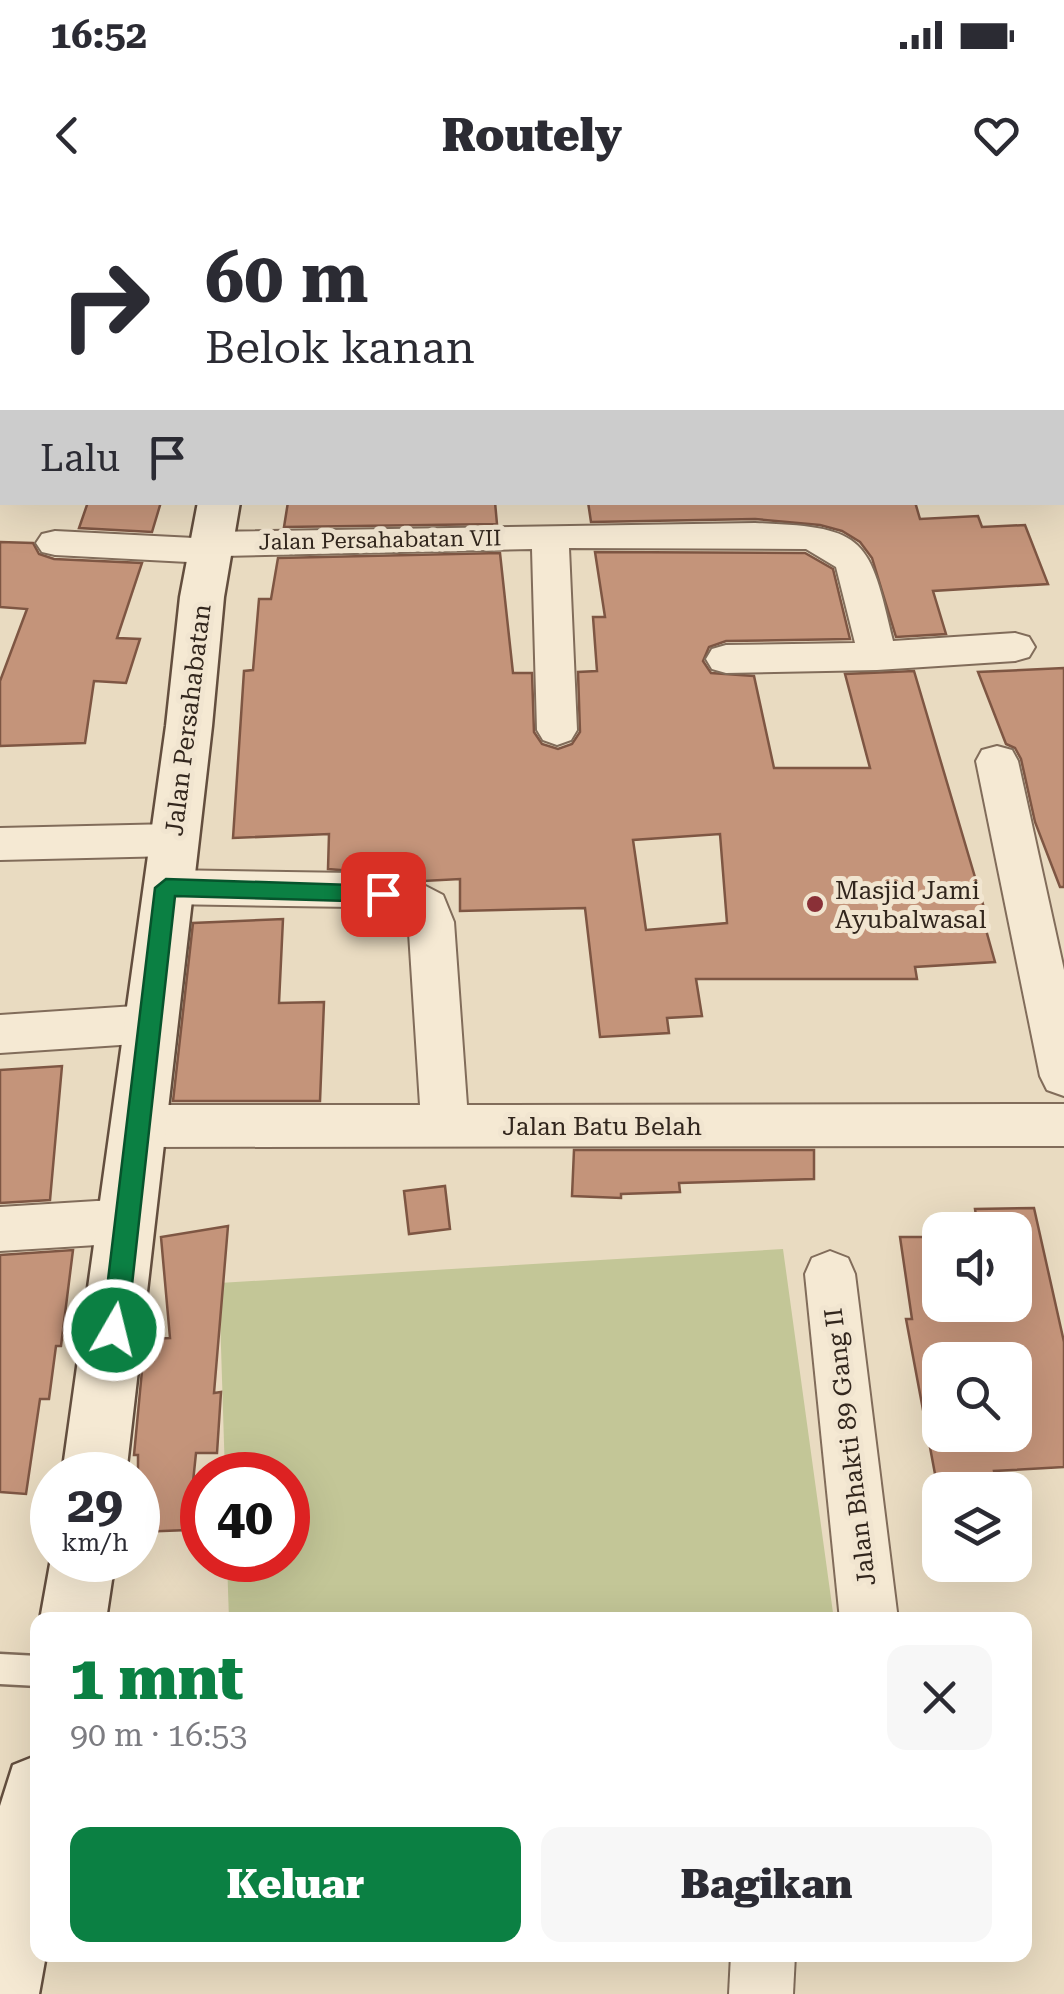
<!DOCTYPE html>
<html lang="id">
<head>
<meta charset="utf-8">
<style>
  body { margin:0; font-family:"Roboto Serif",serif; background:#f7f7f7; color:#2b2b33; height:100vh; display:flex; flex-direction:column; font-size:38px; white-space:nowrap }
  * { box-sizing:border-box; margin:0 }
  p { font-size:32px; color:#7c7c81 }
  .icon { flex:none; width:55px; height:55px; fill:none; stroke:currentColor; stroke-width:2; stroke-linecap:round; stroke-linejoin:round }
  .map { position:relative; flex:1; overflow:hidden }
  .panel { position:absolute; left:30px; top:1412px; width:1002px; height:350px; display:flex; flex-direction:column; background:#fff; border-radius:20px; box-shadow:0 10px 40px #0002 }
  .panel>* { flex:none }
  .top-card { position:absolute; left:0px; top:0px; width:1065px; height:305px; box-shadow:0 10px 40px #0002; background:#fff; color:#2b2b33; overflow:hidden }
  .tools { position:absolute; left:922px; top:1012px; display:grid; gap:20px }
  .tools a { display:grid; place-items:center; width:110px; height:110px; border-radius:20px; background:#fff; box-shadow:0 10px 40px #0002; font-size:50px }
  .speed { position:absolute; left:30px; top:1252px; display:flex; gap:20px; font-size:50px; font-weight:700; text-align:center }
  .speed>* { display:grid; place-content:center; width:130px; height:130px; border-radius:50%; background:#fff; box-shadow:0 10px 40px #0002; line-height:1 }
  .speed small { font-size:25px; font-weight:400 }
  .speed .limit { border:15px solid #d22; background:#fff; color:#111 }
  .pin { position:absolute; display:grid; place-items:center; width:85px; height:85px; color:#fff; margin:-42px; border-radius:20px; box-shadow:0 5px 15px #0006 }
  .me { position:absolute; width:110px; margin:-55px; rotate:8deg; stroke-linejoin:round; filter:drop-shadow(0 0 8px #0008) }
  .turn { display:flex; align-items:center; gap:35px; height:210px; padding:0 40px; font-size:45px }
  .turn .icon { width:130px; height:130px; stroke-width:2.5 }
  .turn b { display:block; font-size:70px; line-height:85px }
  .then { display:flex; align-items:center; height:95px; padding:0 40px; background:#0003; gap:20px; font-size:38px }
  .round { display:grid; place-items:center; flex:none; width:105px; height:105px; border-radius:20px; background:#f7f7f7 }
  .summary { display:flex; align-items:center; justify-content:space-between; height:170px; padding:0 40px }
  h1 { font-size:60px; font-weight:800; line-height:75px; color:#0b8043 }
  .button { display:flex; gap:20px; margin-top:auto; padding:20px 40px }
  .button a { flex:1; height:115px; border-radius:20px; background:#0b8043; color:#fff; font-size:40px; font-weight:800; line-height:115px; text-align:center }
  .button a+a { background:#f7f7f7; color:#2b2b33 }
  .status { display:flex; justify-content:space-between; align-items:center; height:70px; padding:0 50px; background:#fff; direction:ltr }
  .status svg { height:28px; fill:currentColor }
  header { display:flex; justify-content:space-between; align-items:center; height:130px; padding:0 40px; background:#fff; font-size:45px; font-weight:800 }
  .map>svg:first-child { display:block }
  .green { fill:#c3c697 }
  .building { fill:#c4947a; stroke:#7e5643; stroke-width:2.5; fill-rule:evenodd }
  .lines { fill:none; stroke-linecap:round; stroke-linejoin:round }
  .lane-casing { stroke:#816c5a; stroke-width:5 }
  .street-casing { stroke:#816c5a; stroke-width:4 }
  .secondary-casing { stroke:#634e3e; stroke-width:5 }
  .lane { fill:#f5e9d3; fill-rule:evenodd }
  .street { fill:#f5e9d3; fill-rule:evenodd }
  .secondary { fill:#f5e9d3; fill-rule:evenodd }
  .route { fill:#0b8043; stroke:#07532c; stroke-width:2.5 }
  .poi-dot { fill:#8a3037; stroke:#f1e5d0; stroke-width:4 }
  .labels { text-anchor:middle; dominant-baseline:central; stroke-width:10; stroke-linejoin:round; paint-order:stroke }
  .far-street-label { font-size:22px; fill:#32261d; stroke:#f1e5d0 }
  .street-label { font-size:25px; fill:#32261d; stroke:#f1e5d0 }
  .poi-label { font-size:25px; fill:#32261d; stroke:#f1e5d0; text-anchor:start }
</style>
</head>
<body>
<div class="status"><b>16:52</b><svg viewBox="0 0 49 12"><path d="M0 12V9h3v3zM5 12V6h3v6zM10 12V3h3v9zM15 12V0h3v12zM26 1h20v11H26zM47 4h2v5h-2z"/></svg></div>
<header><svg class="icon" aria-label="back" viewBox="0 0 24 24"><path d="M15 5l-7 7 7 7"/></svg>Routely<svg class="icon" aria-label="heart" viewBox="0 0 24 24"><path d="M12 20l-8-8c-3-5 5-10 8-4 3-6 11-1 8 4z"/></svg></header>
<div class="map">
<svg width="1064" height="1794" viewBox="0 0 1064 1794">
  <rect width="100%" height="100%" fill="#e9dbc1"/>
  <polygon class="green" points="783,1049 834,1420 229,1420 227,1360 288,1360 288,1275 225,1275 219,1083"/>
  <g class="building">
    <polygon points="88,302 161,302 152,332 79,328"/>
    <polygon points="288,302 495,302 497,324 284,327"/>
    <polygon points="588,302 915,302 920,319 978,316 982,327 1025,325 1048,384 933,391 946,434 896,437 872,358 860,342 842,331 820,325 755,319 591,322"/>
    <polygon points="0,342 33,343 39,354 54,359 142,363 117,438 140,439 126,483 94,481 85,543 0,546 0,481 27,409 0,407"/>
    <path d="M595,352L805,353L833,369L850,439L726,441L709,447L703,461L711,473L754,476L774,568H870L845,474L914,471L985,711L981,712L995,762L915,767L917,779H696L702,816L667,818L669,833L600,837L585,708L460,711V679L423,681L414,676L328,669L329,634L233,638L244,471L253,470L259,399H271L278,358L500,353L513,473H532L534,532L542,544L558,549L572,544L580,532L578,472L597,471L593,417H605ZM720,634L727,723L646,730L633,640Z"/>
    <polygon points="1064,468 1064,687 1060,687 1035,622 1021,559 1015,548 1006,544 978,472"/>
    <polygon points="283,719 279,803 324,802 320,901 173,901 193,723"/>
    <polygon points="62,866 50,1000 0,1003 0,870"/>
    <polygon points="574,950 814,950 814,979 679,983 680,992 621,994 621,998 572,996"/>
    <polygon points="445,986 450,1029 409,1034 404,991"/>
    <path d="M1034,1008L1064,1142V1267L994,1271L998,1290H938L906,1119H912L900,1037H940V1105H1015V1030H978L975,1009ZM940,1160H1015V1235H940Z"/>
    <polygon points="228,1026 214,1193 221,1192 217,1253 196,1253 188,1330 138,1332 138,1255 134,1255 145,1139 170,1138 161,1037"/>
    <polygon points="73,1050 61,1146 56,1146 49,1199 40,1199 26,1294 0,1292 0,1055"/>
  </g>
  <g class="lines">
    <g class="lane-casing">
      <polygon id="lane" points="0,1454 38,1456 38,1486 0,1484"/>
    </g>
    <g class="street-casing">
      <g id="street">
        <rect x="1062" y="99" width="2" height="20"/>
        <rect x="1062" y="178" width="2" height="23"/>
        <path d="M755,323C866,327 869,337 893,441L1015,433L1029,437L1035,447L1029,457L1015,461L877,470L726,473L712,469L706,459L712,449L726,445L855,443L836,367L806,349L569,348L577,530L571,540L557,545L543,540L537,530L532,349L223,356L207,363L55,355L42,352L36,343L42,334L55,331L194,338L209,332Z"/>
        <polygon points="997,546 1012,550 1018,561 1064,770 1064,896 1047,890 1040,876 976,561 982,550"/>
        <polygon points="173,624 188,629 194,640 188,651 173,656 0,660 0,628"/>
        <polygon points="166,670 353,673 414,680 443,695 454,722 467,905 1064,904 1064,946 139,947 122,941 115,926 122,911 139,905 420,905 408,717 353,707 166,704 151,699 144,687 151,675"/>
        <polygon points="150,805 166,811 173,824 166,837 150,843 0,853 0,815"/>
        <polygon points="129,999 147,1005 154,1021 147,1037 129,1043 0,1051 0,1007"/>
        <polygon points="830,1051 848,1058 855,1074 898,1420 840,1420 805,1074 812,1058"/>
        <polygon points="731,1755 795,1755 793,1794 729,1794"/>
      </g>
    </g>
    <g class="secondary-casing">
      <g id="secondary">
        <polygon points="198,302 240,302 224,397 212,526 126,1275 62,1275 166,526 180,397"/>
        <polygon points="52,1353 52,1360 115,1360 106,1420 40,1420"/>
        <polygon points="38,1555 38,1755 46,1755 39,1794 0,1794 0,1606 13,1565"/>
      </g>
    </g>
    <use href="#lane" class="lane"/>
    <use href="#street" class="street"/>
    <use href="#secondary" class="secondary"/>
  </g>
  <polygon class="route" points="166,679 383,686 394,694 383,702 175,696 127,1130 123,1138 114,1142 105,1138 102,1130 155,688"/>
  <circle class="poi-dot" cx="815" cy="704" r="10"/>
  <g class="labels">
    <g class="far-street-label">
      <text transform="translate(380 340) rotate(-1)">Jalan Persahabatan VII</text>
    </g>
    <g class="street-label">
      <text transform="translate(188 520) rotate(-83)">Jalan Persahabatan</text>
      <text x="602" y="926">Jalan Batu Belah</text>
      <text transform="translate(850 1247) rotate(-97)">Jalan Bhakti 89 Gang II</text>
    </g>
    <g class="poi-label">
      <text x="835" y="690">Masjid Jami<tspan x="835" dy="29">Ayubalwasal</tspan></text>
    </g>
  </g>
</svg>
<div class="tools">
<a><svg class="icon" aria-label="sound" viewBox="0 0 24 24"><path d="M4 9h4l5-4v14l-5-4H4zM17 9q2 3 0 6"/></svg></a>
<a><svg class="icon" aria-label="search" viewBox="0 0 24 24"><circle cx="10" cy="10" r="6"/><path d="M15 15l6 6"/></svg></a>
<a><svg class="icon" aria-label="layers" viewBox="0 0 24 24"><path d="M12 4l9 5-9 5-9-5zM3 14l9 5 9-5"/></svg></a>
</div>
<div class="speed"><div>29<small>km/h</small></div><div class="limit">40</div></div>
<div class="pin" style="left:383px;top:694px;background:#d93025"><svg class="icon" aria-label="arrive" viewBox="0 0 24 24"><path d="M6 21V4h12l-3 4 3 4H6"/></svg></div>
<svg class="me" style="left:114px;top:1130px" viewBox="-20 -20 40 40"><circle r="17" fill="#0b8043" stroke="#fff" stroke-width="3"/><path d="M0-11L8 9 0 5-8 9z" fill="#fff"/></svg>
<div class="top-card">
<div class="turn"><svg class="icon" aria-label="right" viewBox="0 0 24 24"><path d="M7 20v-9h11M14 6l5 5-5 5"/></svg><div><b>60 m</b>Belok kanan</div></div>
<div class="then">Lalu<svg class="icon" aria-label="arrive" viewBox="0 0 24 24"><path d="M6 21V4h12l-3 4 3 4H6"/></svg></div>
</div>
<section class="panel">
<div class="summary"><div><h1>1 mnt</h1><p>90 m · 16:53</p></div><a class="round"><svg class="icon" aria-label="close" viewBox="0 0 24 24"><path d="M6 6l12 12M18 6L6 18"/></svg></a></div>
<div class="button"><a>Keluar</a><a>Bagikan</a></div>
</section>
</div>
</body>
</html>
